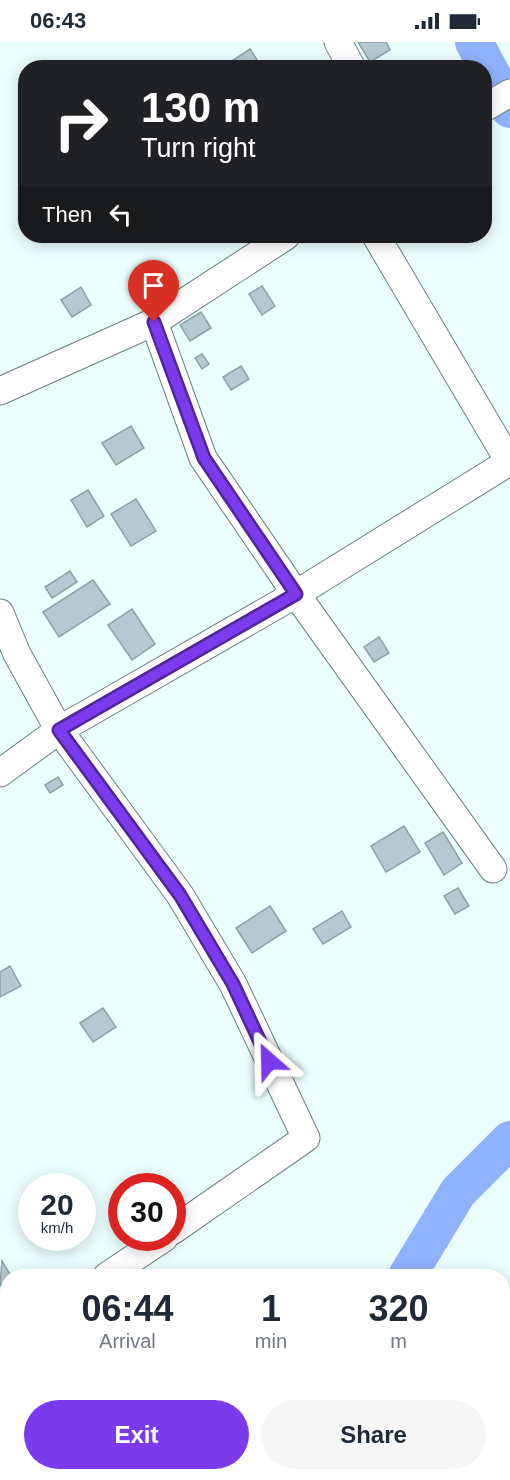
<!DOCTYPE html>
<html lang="en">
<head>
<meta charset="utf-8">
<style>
  body { margin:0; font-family:Arial,sans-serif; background:#f6f6f7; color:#1f2937; height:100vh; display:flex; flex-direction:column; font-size:22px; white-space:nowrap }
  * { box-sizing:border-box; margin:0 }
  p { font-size:20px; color:#747a83 }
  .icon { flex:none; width:33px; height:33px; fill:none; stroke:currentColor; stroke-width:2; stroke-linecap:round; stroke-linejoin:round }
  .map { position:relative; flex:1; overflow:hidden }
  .sheet { position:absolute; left:0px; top:1227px; width:510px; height:212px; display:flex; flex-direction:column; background:#fff; border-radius:24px 24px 0 0; box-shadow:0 3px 15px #0003 }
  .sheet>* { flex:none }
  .hud { position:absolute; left:18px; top:18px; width:474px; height:183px; border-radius:24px; box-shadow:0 3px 15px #0003; background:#202124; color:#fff; overflow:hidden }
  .speed { position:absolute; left:18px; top:1131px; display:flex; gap:12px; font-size:30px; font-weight:700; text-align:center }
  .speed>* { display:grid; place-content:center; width:78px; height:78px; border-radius:50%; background:#fff; box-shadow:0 3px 15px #0003; line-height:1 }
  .speed small { font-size:15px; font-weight:400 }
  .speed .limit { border:9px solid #d22; background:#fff; color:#111 }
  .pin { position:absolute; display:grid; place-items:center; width:51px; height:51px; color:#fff; margin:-62px -26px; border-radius:50% 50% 50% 0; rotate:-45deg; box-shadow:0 0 6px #0007 }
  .pin .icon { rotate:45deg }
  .me { position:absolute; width:66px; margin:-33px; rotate:335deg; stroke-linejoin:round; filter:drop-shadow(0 0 4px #0008) }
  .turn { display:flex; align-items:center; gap:21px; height:126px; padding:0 24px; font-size:27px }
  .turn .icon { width:78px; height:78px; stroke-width:2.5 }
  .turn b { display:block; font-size:42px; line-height:51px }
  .then { display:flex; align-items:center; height:57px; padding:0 24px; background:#0003; gap:12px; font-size:22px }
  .eta { display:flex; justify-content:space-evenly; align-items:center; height:102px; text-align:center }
  .eta b { font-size:36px; font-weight:800; line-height:42px }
  .cta { display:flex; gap:12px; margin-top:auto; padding:12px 24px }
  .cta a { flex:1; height:69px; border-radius:36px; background:#7c3aed; color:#fff; font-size:24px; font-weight:800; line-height:69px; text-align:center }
  .cta a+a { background:#f6f6f7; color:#1f2937 }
  .status { display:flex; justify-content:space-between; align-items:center; height:42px; padding:0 30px; background:#fff; direction:ltr }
  .status svg { height:16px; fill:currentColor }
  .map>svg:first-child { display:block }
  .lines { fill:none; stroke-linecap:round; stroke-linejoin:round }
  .river { stroke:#90b2fd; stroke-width:38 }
  .building { fill:#b6c9d3; stroke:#8ea0aa; stroke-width:1.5 }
  .minor-casing { stroke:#6a807f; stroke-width:29 }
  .minor { stroke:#fff; stroke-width:27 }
  .route-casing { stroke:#51269a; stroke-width:15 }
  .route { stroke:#7c3aed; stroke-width:10 }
</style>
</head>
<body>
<div class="status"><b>06:43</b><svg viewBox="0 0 49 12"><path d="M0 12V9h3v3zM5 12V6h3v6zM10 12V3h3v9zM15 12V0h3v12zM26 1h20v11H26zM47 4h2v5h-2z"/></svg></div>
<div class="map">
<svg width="510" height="1438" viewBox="0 0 510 1438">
  <rect width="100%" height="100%" fill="#ecffff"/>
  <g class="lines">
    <g class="river">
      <polyline points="474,0 510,67"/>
      <polyline points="407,1234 458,1150 510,1098"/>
      <polyline points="387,1431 389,1438"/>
    </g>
  </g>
  <g class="building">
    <polygon points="358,0 386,0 390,8 370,20"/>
    <polygon points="250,7 260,22 255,26 221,26"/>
    <polygon points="262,244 275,264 262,273 249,252"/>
    <polygon points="81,245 91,263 72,275 61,258"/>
    <polygon points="201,270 211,286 190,299 180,283"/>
    <polygon points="202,312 209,322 202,327 195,316"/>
    <polygon points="241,324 249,337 231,348 223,335"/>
    <polygon points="131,384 144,406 116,423 102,401"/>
    <polygon points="88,448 104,474 87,485 71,458"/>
    <polygon points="136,457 156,489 131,504 111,472"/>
    <polygon points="70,529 77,540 52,556 45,545"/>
    <polygon points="93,538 110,562 59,595 43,570"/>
    <polygon points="132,567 155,602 132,618 108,583"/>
    <polygon points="379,595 389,611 374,620 364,605"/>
    <polygon points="58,735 63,743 50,751 45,743"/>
    <polygon points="404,784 420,810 386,830 371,804"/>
    <polygon points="443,790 462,821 444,833 425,801"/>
    <polygon points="458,846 469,864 455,872 444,854"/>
    <polygon points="270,864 286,889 252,911 236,886"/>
    <polygon points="342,869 351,885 323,902 313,887"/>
    <polygon points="10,924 21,944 0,955 0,930"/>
    <polygon points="103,966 116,985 93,1000 80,981"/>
    <polygon points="2,1219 11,1234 8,1234 8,1240 0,1244"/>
  </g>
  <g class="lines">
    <g class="minor-casing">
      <g id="minor">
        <polyline points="338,0 352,26"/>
        <polyline points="484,66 510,51"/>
        <polyline points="376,194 510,421"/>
        <polyline points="154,280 203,416 296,552 493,827"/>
        <polyline points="0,349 154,280 286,194"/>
        <polyline points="0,571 17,612 59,688 180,853 233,942 306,1096 172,1189"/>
        <polyline points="0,731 59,688 296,552 509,420"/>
        <polyline points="107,1234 164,1196"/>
        <polyline points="0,1301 8,1297"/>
      </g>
    </g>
    <use href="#minor" class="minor"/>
  </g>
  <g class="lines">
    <g class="route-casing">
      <polyline id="route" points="154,280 204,416 296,552 59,688 180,853 233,942 269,1019"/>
    </g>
    <use href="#route" class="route"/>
  </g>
</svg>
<div class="speed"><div>20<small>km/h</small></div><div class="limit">30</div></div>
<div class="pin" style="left:154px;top:280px;background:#d93025"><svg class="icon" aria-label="arrive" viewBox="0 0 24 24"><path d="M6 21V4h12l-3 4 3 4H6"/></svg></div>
<svg class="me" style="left:269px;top:1019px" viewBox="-20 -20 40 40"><path d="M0-17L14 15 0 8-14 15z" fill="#7c3aed" stroke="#fff" stroke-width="4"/></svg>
<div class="hud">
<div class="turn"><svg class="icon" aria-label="right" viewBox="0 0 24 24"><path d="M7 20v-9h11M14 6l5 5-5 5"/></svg><div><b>130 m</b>Turn right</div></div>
<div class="then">Then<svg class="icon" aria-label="left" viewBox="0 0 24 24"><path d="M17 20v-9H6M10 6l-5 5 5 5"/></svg></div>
</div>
<section class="sheet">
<div class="eta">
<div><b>06:44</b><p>Arrival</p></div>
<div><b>1</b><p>min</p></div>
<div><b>320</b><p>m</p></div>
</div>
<div class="cta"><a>Exit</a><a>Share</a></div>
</section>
</div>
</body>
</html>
